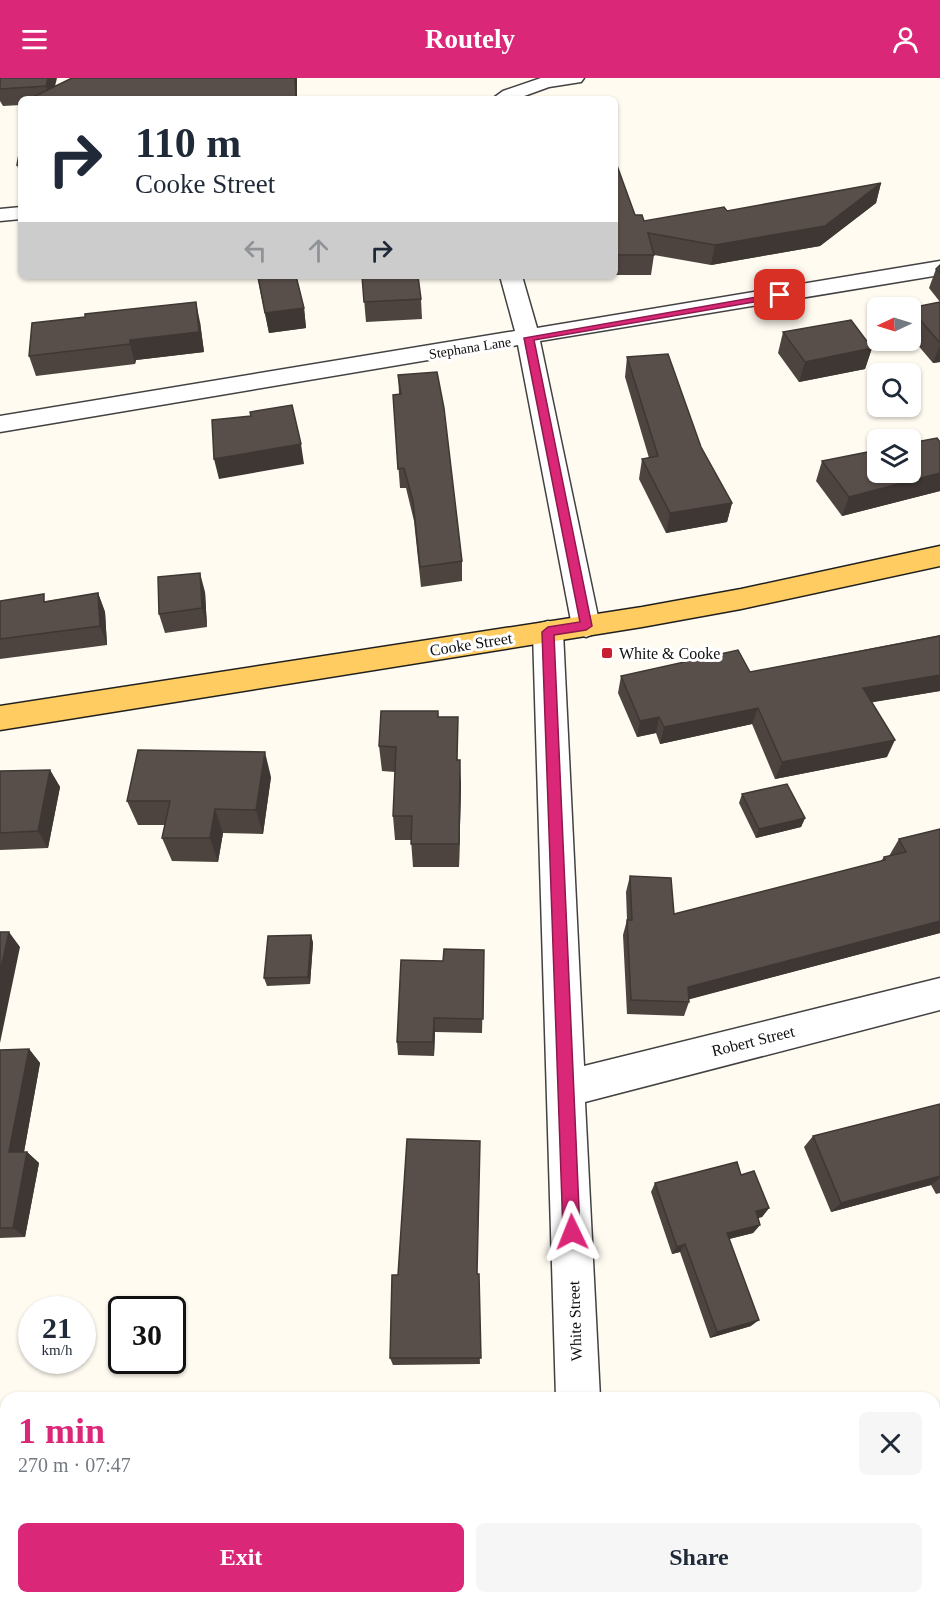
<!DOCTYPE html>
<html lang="en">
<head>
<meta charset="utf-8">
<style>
  body { margin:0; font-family:"Times New Roman",serif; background:#f6f6f7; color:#1f2937; height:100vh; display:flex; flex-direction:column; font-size:22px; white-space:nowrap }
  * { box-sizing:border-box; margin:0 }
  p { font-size:20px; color:#747a83 }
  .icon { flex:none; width:33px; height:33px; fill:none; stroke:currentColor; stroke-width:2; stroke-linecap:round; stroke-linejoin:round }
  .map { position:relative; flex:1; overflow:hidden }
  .side { position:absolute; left:0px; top:1314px; width:940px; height:212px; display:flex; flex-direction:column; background:#fff; border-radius:18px 18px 0 0; box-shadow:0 2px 4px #0004 }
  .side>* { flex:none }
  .hud { position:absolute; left:18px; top:18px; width:600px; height:183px; border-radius:9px; box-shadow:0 2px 4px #0004; background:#fff; color:#1f2937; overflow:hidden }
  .needle { width:39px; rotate:266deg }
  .tools { position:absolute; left:867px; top:219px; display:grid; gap:12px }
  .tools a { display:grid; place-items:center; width:54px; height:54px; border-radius:9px; background:#fff; box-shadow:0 2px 4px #0004; font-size:30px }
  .speed { position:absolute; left:18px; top:1218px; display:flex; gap:12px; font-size:30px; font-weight:700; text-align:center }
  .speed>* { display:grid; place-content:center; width:78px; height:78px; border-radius:50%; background:#fff; box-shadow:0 2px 4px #0004; line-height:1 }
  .speed small { font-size:15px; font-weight:400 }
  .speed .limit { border:3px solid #111; border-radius:9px; background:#fff; color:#111 }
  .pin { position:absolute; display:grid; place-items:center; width:51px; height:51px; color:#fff; margin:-26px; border-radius:12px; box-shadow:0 3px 9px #0006 }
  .me { position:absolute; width:66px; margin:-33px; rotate:358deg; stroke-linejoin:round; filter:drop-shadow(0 0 4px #0008) }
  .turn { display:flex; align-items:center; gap:21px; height:126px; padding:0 18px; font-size:27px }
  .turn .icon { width:78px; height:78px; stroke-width:2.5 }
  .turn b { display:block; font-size:42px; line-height:51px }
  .lanes { display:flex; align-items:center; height:57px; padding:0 18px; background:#0003; justify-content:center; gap:30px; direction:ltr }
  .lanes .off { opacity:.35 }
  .round { display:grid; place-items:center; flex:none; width:63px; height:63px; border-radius:9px; background:#f6f6f7 }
  .summary { display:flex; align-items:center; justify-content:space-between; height:102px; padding:0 18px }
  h1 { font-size:36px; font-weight:700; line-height:45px; color:#db2777 }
  .action { display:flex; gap:12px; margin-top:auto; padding:12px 18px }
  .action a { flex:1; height:69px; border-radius:9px; background:#db2777; color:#fff; font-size:24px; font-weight:700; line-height:69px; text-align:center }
  .action a+a { background:#f6f6f7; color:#1f2937 }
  header { display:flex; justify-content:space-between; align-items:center; height:78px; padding:0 18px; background:#db2777; color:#fff; font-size:27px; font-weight:700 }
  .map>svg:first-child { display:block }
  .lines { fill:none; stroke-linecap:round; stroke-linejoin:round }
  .minor-casing { stroke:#424242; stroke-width:3 }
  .major-casing { stroke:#202020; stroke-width:3 }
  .minor { fill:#fff; fill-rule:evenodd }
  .major { fill:#ffcc61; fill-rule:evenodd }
  .wall { fill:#4d4440 }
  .shaded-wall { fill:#3e3734 }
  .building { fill:#594f4a; stroke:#3e3734; stroke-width:1.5 }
  .route { fill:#db2777; stroke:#8e194d; stroke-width:1.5 }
  .poi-dot { fill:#c91d33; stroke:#fff; stroke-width:2 }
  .labels { text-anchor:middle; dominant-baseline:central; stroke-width:6; stroke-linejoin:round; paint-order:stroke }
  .far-street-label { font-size:14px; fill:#0f0f0f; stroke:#fff }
  .street-label { font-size:16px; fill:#0f0f0f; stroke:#fff }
  .poi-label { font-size:16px; fill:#0f0f0f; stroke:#fff; text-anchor:start }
</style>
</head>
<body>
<header><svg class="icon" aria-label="menu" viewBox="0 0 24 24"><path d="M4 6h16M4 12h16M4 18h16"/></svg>Routely<svg class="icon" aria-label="person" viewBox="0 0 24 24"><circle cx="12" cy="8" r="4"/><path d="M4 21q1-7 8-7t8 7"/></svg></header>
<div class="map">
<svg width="940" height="1525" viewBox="0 0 940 1525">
  <rect width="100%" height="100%" fill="#fffbf1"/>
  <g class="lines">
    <g class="minor-casing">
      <g id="minor">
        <polygon points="541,0 584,0 581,4 549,9 516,21 492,21 503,13"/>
        <polygon points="21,129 21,141 0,143 0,131"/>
        <polygon points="940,183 940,197 540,263 600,548 596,555 586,559 576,555 572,548 518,267 0,354 0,338 515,253 500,198 522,198 537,250"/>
        <polygon points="548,543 558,546 563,554 584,988 940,900 940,932 585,1024 600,1320 556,1320 533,554 538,546"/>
        <rect x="561" y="1520" width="48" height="5"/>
      </g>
    </g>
    <g class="major-casing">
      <polygon id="major" points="940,468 940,488 741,531 642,549 0,652 0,628 642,529 741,511"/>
    </g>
    <use href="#minor" class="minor"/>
    <use href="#major" class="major"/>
  </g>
  <g class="wall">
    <polygon points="0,0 55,8 297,0 297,21 21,21 21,27 3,28 0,23"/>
    <polygon points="615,82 635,137 644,143 727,133 881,105 876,125 820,168 711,187 654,177 651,197 615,197"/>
    <polygon points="940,187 940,224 929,210 936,191"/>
    <polygon points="257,198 296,198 304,230 306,250 269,255"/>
    <polygon points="362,198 421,221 422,241 366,244"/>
    <polygon points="940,224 940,284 933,285 910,258 910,230"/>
    <polygon points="200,244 204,274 136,282 135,286 36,298 29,278"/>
    <polygon points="783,254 872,270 865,291 799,304 778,275"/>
    <polygon points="627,279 701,369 732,425 727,444 666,455 639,401 642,381 649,380 625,299"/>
    <polygon points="398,297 462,483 462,503 421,509 414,443 406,410 400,410 393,317 399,316"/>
    <polygon points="940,364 940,413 842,438 816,403 822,383"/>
    <polygon points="205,514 207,549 165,555 159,536"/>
    <polygon points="98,515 105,534 107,567 0,581 0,523 47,523"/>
    <polygon points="940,557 940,613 872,624 887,679 775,701 752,646 660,666 656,655 637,659 618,615 621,598 750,594"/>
    <polygon points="438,639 458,682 461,707 459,789 413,789 411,762 395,762 393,738 395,694 382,693 379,668"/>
    <polygon points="50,692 60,709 48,770 0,772 0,693"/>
    <polygon points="271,699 263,756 223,755 218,784 172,783 162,760 165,747 138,747 127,723"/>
    <polygon points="742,716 805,740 801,749 756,760 739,725"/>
    <polygon points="940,751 940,855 689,921 689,924 684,938 627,936 623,857 627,842 626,814 630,798 674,836 881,783 884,779 889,778 899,761"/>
    <polygon points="311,857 313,865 310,906 267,908 264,900"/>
    <polygon points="484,872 482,955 435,954 434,978 398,977 397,964 443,883"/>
    <polygon points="29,971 40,985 24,1074 27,1074 39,1085 25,1159 0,1160 0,972"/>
    <polygon points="940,1026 940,1115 936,1116 931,1107 831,1134 804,1069 813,1058"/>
    <polygon points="741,1097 769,1130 762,1139 758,1140 760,1147 753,1155 729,1161 751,1248 710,1260 680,1174 672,1176 651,1114 655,1105"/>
    <polygon points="477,1196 480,1286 393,1287 390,1280"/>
    <polygon points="940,1464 940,1485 934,1472 934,1466"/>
    <polygon points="789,1520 874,1520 875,1525 789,1525"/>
  </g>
  <g class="shaded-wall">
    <polygon points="48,0 57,0 52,21 50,21 46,8"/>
    <polygon points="295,0 297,0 297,21 296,21"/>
    <polygon points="17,87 21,87 21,99"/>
    <polygon points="881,105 876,125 820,168 711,187 715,167"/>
    <polygon points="196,224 200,244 204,274 136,282 135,286 130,266 130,262"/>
    <polygon points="304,230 306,250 269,255 265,235"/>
    <polygon points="940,267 940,284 933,285"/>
    <polygon points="872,270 865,291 799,304 805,284"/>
    <polygon points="301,366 304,386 219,401 214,381"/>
    <polygon points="940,395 940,413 842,438 849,419"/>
    <polygon points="732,425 727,444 666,455 670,435"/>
    <polygon points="200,495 205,514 207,549 202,530"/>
    <polygon points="98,515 105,534 107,567 100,548"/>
    <polygon points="940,597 940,613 856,627 863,610"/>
    <polygon points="758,630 752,646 660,666 664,649"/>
    <polygon points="659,639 656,655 637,659 640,643"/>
    <polygon points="895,662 887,679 775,701 782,684"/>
    <polygon points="265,674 271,699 263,756 256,732"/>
    <polygon points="460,682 461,707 459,789 459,766"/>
    <polygon points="50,692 60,709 48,770 38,753"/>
    <polygon points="215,731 223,755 218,784 210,760"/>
    <polygon points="805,740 801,749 756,760 759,751"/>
    <polygon points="940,843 940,855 683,923 688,909"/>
    <polygon points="9,854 20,869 0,965 0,894"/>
    <polygon points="311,857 313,865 310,906 308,899"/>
    <polygon points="434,940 435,954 434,978 433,964"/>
    <polygon points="29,971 40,985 22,1085 9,1074"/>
    <polygon points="27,1074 39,1085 25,1159 13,1150"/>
    <polygon points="940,1098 940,1100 931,1107 831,1134 841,1125"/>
    <polygon points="769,1130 762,1139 749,1142 756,1133"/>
    <polygon points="760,1147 753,1155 721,1163 727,1155"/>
    <polygon points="685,1166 680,1174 672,1176 677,1169"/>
    <polygon points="759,1242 751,1248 710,1260 717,1254"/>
  </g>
  <g class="building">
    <polygon points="0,0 48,0 46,8 0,11"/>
    <polygon points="72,0 295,0 296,21 29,21"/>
    <polygon points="21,66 21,87 17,87"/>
    <polygon points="615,82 635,137 642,137 644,143 724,129 727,133 881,105 825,148 715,167 648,155 654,177 615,177"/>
    <polygon points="940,187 940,195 936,191"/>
    <polygon points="258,198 296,198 304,230 265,235"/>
    <polygon points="362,198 418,198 421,221 364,224"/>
    <polygon points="196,224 199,254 130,262 130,266 29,278 32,245 85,239 85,236"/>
    <polygon points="940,224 940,265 910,230"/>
    <polygon points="851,242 872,270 805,284 783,254"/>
    <polygon points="668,276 701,369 732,425 670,435 642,381 658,378 627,279"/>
    <polygon points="437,294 444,330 462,483 420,489 413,423 404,390 398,391 393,317 401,316 398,297"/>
    <polygon points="292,327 301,366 214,381 212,342 251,338 250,334"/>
    <polygon points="937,360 940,364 940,395 849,419 822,383 878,372 878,394 910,394 910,365"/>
    <polygon points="200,495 202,530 159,536 158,499"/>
    <polygon points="98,515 100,548 0,561 0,523 44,516 44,524"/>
    <polygon points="940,558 940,597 863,610 895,662 782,684 758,630 664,649 659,639 640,643 621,598 738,572 750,594"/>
    <polygon points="381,633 438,633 438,639 458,639 457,682 460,682 459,766 411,766 412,738 393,738 396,669 379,668"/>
    <polygon points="138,672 265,674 256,732 215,731 210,760 162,760 170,723 127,723"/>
    <polygon points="50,692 38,753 0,755 0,693"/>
    <polygon points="787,706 805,740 759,751 742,716"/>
    <polygon points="940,751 940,843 688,909 689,924 631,922 627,842 632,842 630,798 671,800 674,836 885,782 884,779 906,774 899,761"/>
    <polygon points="0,854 9,854 0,894"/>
    <polygon points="311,857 308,899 264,900 268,858"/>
    <polygon points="444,871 484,872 483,941 434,940 433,964 397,964 401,882 443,883"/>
    <polygon points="29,971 9,1074 27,1074 13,1150 0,1150 0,972"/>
    <polygon points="940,1026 940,1098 841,1125 813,1058"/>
    <polygon points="407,1061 480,1063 477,1196 479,1196 481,1280 390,1280 392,1197 398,1197"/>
    <polygon points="737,1084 741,1097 754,1093 769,1130 756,1133 760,1147 727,1155 759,1242 717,1254 685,1166 677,1169 655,1105"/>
    <rect x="0" y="1399" width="6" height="110"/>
    <rect x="399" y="1520" width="75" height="5"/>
    <polygon points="804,1520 874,1520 875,1525 804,1525"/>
  </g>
  <polygon class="route" points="780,215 783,215 783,219 534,262 592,548 586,552 554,557 580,1154 577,1159 572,1162 566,1159 563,1154 542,554 548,549 580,544 524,260"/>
  <rect class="poi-dot" x="601" y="569" width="12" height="12" rx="3"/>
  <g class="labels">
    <g class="far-street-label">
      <text transform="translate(470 270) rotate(-9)">Stephana Lane</text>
    </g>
    <g class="street-label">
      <text transform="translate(471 566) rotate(-9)">Cooke Street</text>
      <text transform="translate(753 963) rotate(-14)">Robert Street</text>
      <text transform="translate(575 1243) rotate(-92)">White Street</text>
    </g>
    <g class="poi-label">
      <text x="619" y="575">White &amp; Cooke</text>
    </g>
  </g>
</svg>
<div class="tools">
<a><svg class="needle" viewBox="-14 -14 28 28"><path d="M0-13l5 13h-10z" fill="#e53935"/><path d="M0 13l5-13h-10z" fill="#747a83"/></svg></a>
<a><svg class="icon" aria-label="search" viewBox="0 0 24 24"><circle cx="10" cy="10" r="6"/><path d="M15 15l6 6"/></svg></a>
<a><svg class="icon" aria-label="layers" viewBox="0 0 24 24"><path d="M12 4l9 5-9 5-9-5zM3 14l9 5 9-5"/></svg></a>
</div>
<div class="speed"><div>21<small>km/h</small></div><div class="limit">30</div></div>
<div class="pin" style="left:780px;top:217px;background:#d93025"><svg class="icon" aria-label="arrive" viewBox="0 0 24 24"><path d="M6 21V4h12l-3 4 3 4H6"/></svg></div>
<svg class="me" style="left:572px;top:1154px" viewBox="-20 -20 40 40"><path d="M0-17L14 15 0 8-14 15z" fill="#db2777" stroke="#fff" stroke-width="4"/></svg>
<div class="hud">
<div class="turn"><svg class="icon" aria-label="right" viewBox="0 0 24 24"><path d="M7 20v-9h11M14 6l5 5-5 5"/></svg><div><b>110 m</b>Cooke Street</div></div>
<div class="lanes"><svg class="icon off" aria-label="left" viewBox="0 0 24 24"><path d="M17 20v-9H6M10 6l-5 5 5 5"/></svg><svg class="icon off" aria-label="ahead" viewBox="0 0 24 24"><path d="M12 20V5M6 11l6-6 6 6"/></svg><svg class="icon" aria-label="right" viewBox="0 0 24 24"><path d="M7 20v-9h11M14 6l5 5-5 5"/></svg></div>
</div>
<section class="side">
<div class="summary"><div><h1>1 min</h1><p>270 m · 07:47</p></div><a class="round"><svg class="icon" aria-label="close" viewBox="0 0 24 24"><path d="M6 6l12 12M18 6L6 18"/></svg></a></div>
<div class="action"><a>Exit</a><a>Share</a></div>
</section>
</div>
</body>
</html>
